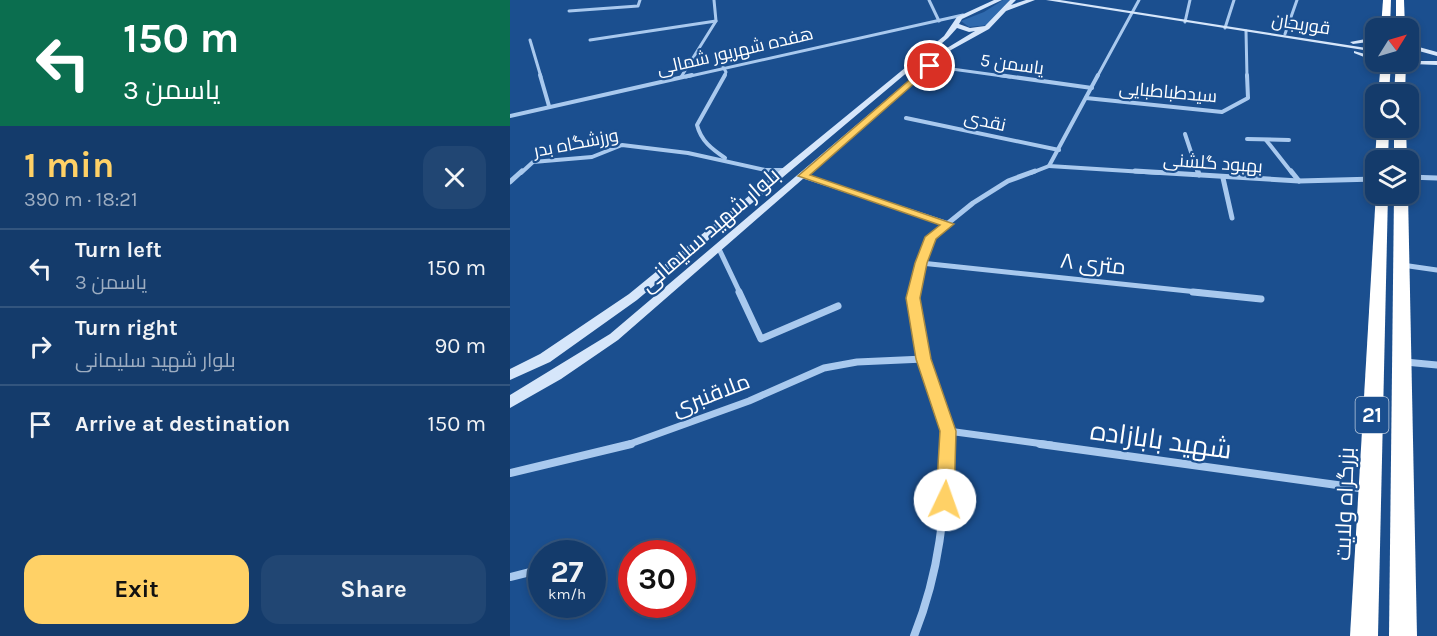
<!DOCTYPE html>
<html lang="en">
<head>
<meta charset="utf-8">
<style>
  body { margin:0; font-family:Karla,Cairo,sans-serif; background:#214673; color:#f1f3f6; height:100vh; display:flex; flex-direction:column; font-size:22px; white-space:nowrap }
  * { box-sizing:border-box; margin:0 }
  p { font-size:20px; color:#9dadc1 }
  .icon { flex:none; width:33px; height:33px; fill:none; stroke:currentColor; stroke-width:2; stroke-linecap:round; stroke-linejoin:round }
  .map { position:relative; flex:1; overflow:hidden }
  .side { display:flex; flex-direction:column; background:#143b6b; width:510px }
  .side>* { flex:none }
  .guide { background:#0b6e4f; color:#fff; overflow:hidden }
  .needle { width:39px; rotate:53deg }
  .buttons { position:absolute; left:855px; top:18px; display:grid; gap:12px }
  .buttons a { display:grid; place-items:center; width:54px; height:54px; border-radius:12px; background:#143b6b; box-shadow:0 3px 9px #0003,0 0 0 2px #33557e; font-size:30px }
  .speed { position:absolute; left:18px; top:540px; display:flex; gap:12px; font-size:30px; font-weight:700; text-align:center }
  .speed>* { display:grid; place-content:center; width:78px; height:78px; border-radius:50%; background:#143b6b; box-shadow:0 3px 9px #0003,0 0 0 2px #33557e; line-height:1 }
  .speed small { font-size:15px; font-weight:400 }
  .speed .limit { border:9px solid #d22; background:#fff; color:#111 }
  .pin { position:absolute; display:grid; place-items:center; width:51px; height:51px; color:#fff; margin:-26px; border:3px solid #fff; border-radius:50%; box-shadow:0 2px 6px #0007 }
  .me { position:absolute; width:66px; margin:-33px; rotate:3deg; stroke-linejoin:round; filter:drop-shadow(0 0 4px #0008) }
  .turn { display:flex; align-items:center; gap:21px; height:126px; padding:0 24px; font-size:27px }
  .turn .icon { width:78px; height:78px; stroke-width:2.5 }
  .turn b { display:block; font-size:42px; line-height:51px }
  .round { display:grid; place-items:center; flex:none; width:63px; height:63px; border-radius:18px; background:#214673 }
  .head { display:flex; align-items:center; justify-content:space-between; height:102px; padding:0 24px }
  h1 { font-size:36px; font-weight:700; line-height:45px; color:#ffd166 }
  .button { display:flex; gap:12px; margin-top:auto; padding:12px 24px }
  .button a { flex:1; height:69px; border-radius:18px; background:#ffd166; color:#111; font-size:24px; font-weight:700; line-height:69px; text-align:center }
  .button a+a { background:#214673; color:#f1f3f6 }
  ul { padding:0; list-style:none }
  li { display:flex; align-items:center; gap:18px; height:78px; padding:0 24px; border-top:2px solid #33557e }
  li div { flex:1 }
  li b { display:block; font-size:22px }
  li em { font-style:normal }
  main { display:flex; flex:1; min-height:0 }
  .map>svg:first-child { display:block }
  .green { fill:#2e69ad }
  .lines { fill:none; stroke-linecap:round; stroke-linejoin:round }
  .secondary-tunnel { stroke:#3d69a0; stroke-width:7; stroke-dasharray:7 3; stroke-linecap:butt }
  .street-far4 { stroke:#a9c9ee; stroke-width:3 }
  .street-far3 { stroke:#a9c9ee; stroke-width:4 }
  .street-far2 { stroke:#a9c9ee; stroke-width:5 }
  .street-far1 { stroke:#a9c9ee; stroke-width:7 }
  .street { stroke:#a9c9ee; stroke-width:8 }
  .secondary { fill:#d6e6fa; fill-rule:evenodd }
  .highway { fill:#fff; fill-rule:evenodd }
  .route { fill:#ffd166; stroke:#a68842; stroke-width:1.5 }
  .labels { text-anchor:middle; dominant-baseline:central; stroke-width:4.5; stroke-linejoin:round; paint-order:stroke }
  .far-street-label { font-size:18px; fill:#fff; stroke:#1b4f8f }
  .shield { fill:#1b4f8f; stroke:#bbcadd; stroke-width:1.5 }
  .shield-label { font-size:21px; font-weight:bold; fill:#fff }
  .street-label { font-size:22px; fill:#fff; stroke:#1b4f8f }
  .near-street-label { font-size:27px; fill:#fff; stroke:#1b4f8f }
</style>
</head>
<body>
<main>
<section class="side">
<div class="guide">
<div class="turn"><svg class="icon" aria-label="left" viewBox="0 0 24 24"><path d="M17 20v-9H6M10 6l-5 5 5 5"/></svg><div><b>150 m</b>یاسمن 3</div></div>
</div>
<div class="head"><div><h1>1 min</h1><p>390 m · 18:21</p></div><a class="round"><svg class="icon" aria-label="close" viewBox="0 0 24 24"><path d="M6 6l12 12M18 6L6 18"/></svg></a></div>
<ul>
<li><svg class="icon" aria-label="left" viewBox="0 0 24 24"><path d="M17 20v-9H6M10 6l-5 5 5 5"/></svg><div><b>Turn left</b><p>یاسمن 3</p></div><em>150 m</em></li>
<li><svg class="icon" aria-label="right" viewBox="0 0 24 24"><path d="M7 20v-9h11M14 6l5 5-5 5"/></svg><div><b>Turn right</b><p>بلوار شهید سلیمانی</p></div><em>90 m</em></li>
<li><svg class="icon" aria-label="arrive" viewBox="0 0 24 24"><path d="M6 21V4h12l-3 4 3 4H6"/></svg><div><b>Arrive at destination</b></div><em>150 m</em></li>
</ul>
<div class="button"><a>Exit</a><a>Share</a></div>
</section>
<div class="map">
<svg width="927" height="636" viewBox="0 0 927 636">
  <rect width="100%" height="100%" fill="#1b4f8f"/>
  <polygon class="green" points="493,0 500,0 478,25 459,27 451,21 474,12"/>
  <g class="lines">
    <polyline class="secondary-tunnel" points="898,55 904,56"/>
    <g class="street-far4">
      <polyline points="419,0 429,21"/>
      <polyline points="59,11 128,6 130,0"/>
      <polyline points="675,22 680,0"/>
      <polyline points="715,28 724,0"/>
      <polyline points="736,31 737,77"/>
      <polyline points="775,34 787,0"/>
      <polyline points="20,40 31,77"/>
      <polyline points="80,40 206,21"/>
      <polyline points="420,66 500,77"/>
      <polyline points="213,67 216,72 214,77"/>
      <polyline points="171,77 206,21 204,0"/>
      <polyline points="176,77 453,15"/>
      <polyline points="587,77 629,0"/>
    </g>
    <g class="street-far3">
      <polyline points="30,75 39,106"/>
      <path d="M215,75L187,125C191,141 202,149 215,158"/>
      <polyline points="489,75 582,88"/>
      <polyline points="576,98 712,112 738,98 737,75"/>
      <polyline points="0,116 182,75"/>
      <polyline points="396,118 549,150"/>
      <polyline points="675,134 688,173"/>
      <polyline points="737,139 779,140"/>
      <polyline points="756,140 782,173"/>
      <polyline points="539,166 650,173"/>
      <polyline points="11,173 23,162 82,157 112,145 178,153 255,170 276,170"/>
      <polyline points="521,173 539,166 588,75"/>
    </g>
    <g class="street-far2">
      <polyline points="625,171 789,181 866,179"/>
      <polyline points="688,171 689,175"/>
      <polyline points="781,171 789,181"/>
      <polyline points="293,176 439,224"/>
      <polyline points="898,177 927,178"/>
      <polyline points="713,178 722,218"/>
      <polyline points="0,182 12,171"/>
      <polyline points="209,249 230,293"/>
      <polyline points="411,263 697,293"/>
      <polyline points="892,265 927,270"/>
      <polyline points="404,293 421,237 463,203 498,181 525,171"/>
    </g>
    <g class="street-far1">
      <polyline points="229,292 251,339 328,306"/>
      <polyline points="404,292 403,298 414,359 438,431 437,445"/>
      <polyline points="683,292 751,299"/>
      <polyline points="895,362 927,365"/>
      <polyline points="438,431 541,445"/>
      <polyline points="117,445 239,401 314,368 347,362 414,359"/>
    </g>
    <g class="street">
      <polyline points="530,444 856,489"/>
      <polyline points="0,473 121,444"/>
      <polyline points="0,577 32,569"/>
      <path d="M404,636C431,568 434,515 437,444"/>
    </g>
    <g class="secondary">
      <polygon points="484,0 492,0 452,19 449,24 460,28 475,26 500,0 506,0 501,5 516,0 525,0 496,11 479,29 441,50 108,340 51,379 0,408 0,395 100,334 437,48 465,31 459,32 447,28 438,38 127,300 40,362 0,380 0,369 30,354 119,294 434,36 447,17"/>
      <polygon points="536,0 550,0 863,49 860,51"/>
      <polygon points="866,37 866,41 843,44 840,42"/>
      <polygon points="898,44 927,52 927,56 898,48"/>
      <polygon points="844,51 866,57 866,62 868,62 864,61 844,53"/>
      <polygon points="900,61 927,61 927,65 903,64 894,71 888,71 888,67"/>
    </g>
    <g class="highway">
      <polygon points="873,0 881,0 880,28 871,28"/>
      <polygon points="886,0 894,0 895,28 886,28"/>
      <polygon points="871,62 881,62 879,94 868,94"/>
      <polygon points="886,62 896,62 895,94 884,94"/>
      <polygon points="867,128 879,128 878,160 865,160"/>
      <polygon points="884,128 896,128 897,160 884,160"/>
      <polygon points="866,192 878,194 868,636 840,636"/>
      <polygon points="884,194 898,194 907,636 879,636"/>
    </g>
  </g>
  <polygon class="route" points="417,65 424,66 300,175 444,224 426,239 417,263 410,298 421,359 446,431 444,500 441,506 435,509 429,506 426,500 430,431 406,359 396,298 405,263 415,237 430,225 288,176"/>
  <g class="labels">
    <g class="far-street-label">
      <text transform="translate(791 24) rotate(9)">قوریجان</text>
      <text transform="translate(225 51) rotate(-13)">هفده شهریور شمالی</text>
      <text transform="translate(502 64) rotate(8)">یاسمن 5</text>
      <text transform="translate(658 92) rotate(5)">سیدطباطبایی</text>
      <text transform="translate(475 121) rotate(12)">نقدی</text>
      <text transform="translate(66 143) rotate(-11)">ورزشگاه بدر</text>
      <text transform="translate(703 163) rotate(4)">بهبود گلشنی</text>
    </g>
    <rect class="shield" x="845.5" y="397" width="33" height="36" rx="4.5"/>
    <g class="shield-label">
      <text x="862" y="415">21</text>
    </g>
    <g class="street-label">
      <text transform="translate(200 230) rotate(-41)">بلوار شهید سلیمانی</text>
      <text transform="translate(583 264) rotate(6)">۸ متری</text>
      <text transform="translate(201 395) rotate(-21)">ملاقنبری</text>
      <text transform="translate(835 504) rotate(-88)">بزرگراه ولایت</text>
    </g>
    <g class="near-street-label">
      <text transform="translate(651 440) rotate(8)">شهید بابازاده</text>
    </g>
  </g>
</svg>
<div class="buttons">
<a><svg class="needle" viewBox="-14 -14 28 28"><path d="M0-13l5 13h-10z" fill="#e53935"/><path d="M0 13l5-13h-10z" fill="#9dadc1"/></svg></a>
<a><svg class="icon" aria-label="search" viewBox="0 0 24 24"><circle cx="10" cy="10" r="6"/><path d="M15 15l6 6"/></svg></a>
<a><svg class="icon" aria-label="layers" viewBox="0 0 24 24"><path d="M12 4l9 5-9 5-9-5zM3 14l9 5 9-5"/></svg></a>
</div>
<div class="speed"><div>27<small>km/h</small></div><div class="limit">30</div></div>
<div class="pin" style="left:420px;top:66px;background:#d93025"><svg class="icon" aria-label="arrive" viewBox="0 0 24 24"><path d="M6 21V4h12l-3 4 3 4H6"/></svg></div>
<svg class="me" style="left:435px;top:500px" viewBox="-20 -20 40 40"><circle r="19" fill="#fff"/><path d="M0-13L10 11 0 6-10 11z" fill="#ffd166"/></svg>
</div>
</main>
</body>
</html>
